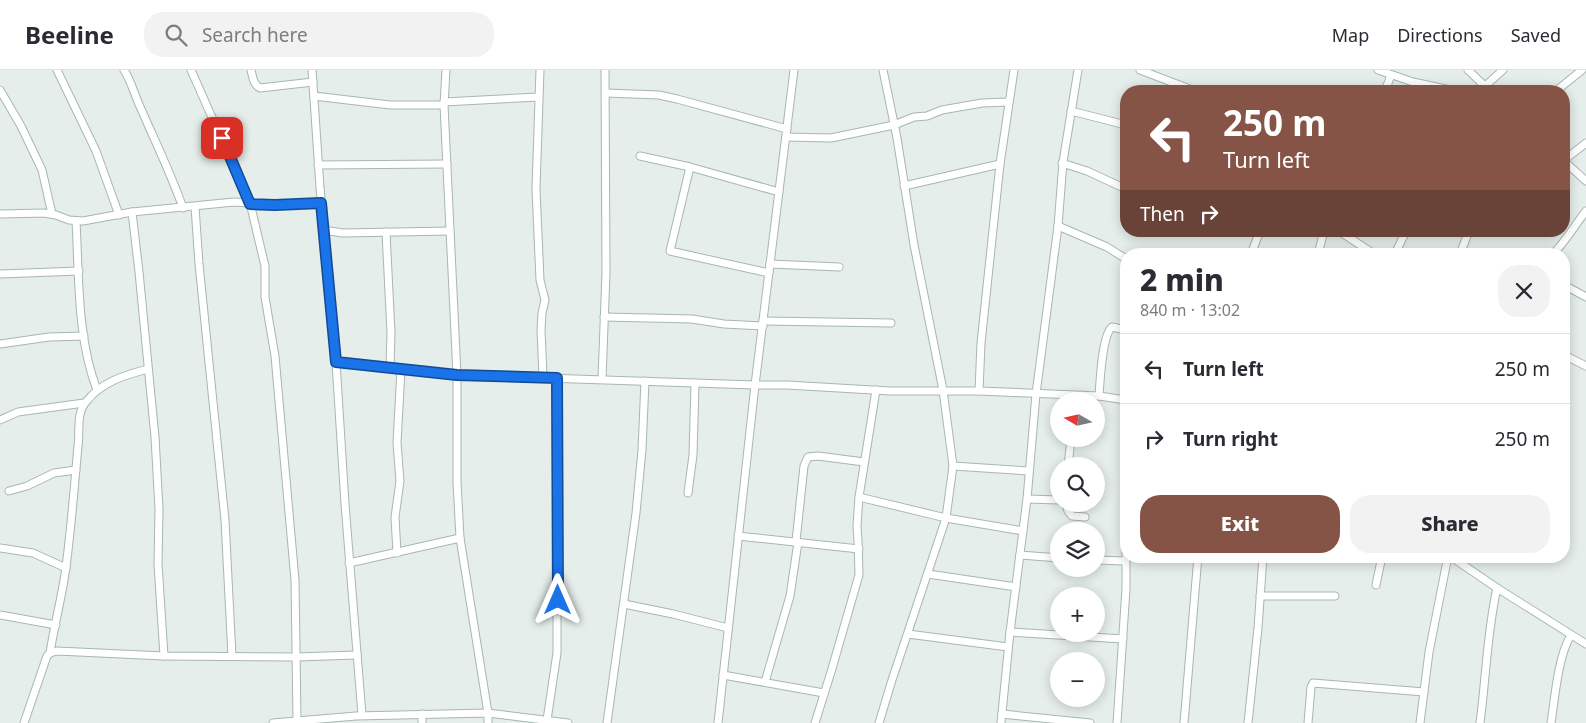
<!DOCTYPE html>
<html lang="en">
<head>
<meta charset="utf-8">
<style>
  body { margin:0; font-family:"Noto Sans",sans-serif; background:#f2f2f3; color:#2b2b33; height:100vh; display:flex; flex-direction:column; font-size:19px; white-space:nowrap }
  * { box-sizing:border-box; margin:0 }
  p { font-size:16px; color:#7c7c81 }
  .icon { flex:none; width:28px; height:28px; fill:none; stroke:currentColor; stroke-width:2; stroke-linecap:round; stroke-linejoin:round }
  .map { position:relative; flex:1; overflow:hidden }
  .side { position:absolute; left:1120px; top:178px; width:450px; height:315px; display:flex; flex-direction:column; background:#fff; border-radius:20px; box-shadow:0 2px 12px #0003 }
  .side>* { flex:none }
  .guide { position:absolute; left:1120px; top:15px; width:450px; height:152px; border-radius:20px; box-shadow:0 2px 12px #0003; background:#855446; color:#fff; overflow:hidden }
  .needle { width:32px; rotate:279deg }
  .buttons { position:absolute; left:1050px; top:322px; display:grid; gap:10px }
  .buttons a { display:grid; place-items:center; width:55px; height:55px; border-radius:50%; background:#fff; box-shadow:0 2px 12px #0003; font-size:25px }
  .pin { position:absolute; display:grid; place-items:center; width:42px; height:42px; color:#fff; margin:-21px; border-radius:10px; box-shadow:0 2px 8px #0006 }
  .me { position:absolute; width:55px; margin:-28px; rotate:0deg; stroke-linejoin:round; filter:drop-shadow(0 0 4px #0008) }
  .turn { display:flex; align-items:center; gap:18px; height:105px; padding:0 20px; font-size:22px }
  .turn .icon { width:65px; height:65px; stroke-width:2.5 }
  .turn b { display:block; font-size:35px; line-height:42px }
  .then { display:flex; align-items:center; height:48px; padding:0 20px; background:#0003; gap:10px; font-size:19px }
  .round { display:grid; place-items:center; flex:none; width:52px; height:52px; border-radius:20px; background:#f2f2f3 }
  .headline { display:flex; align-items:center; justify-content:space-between; height:85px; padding:0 20px }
  h1 { font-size:30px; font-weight:800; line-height:38px }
  .primary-button { display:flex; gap:10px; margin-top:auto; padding:10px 20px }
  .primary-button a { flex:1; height:58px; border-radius:20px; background:#855446; color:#fff; font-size:20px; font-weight:800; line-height:58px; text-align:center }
  .primary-button a+a { background:#f2f2f3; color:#2b2b33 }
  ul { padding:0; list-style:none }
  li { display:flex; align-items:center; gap:15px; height:70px; padding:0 20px; border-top:1px solid #e1e1e2 }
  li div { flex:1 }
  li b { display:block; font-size:19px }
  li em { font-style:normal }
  header { display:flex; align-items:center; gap:30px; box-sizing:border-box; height:70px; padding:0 25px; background:#fff; border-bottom:1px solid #e1e1e2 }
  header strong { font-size:24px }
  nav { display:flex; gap:28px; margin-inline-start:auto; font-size:18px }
  .search { width:350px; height:45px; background:#f2f2f3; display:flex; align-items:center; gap:12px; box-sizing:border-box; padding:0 18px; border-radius:20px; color:#7c7c81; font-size:19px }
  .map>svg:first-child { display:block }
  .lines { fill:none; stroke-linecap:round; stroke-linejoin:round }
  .minor-casing { stroke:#a7b7b1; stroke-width:9 }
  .minor { stroke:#fff; stroke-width:7 }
  .route-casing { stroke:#114b97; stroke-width:12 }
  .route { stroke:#1a73e8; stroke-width:9 }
</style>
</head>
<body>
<header>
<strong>Beeline</strong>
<div class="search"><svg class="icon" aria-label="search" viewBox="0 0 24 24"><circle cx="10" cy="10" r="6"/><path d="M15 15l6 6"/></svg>Search here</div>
<nav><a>Map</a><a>Directions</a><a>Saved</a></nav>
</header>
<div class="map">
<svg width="1586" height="653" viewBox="0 0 1586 653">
  <rect width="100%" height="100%" fill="#e5eeea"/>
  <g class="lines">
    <g class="minor-casing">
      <g id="minor">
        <polyline points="57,0 96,81 119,145"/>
        <path d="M124,0C131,11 133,20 138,32C153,67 170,101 183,138"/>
        <polyline points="191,0 250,133 265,196 265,227 275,286 295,510 297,651"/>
        <path d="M251,0C253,8 253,14 260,18L313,12"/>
        <polyline points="312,0 320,117 336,292 345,434 362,645"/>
        <polyline points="446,0 444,35 457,305 457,412 460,468 488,643 488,653"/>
        <polyline points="540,0 536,119 540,210 545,230 542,243 541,260 543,307"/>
        <polyline points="1140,0 1195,21"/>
        <polyline points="1378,0 1413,12 1455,21"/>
        <polyline points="1468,0 1490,21"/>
        <polyline points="1485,16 1503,0"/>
        <polyline points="0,20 21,56 42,100 52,144"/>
        <polyline points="1385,21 1391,5"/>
        <polyline points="1556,21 1582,0"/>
        <polyline points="606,23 659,25 677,29 787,59"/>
        <polyline points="314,26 390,35 444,35"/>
        <polyline points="444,32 538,27"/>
        <polyline points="1071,41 1126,55"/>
        <polyline points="786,67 831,68 894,55 914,47 927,46 942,40 982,33 1009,32"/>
        <polyline points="640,86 690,97 779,122"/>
        <polyline points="1564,90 1586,73"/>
        <polyline points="1564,91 1586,111"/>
        <polyline points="1062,93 1087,101 1126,119"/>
        <polyline points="318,95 447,94"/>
        <polyline points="690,97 670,181 769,203"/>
        <polyline points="904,116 1000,94"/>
        <polyline points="195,137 199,194 225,450 232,586"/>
        <polyline points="132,142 139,202 155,367 159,439 158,494 164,586"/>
        <polyline points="0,144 44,143 56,145 69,150 83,151 132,142 234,132 275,135 321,133"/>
        <path d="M76,151C79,206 77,268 97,320"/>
        <polyline points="1058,156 1107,177 1126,189"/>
        <polyline points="323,160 343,163 450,161"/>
        <polyline points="1339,161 1374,184"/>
        <polyline points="386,162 391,263 390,298"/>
        <polyline points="1251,184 1260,161"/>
        <polyline points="1318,184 1324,161"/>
        <polyline points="1395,184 1406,161"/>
        <polyline points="1460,184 1469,161"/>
        <path d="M1553,184C1566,171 1575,155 1586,141"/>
        <polyline points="770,194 839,197"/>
        <polyline points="0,204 79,201"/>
        <polyline points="1564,215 1586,227"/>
        <polyline points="604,247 692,249 724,254 763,256"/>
        <polyline points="763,251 891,253"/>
        <polyline points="0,274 49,267 84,266"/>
        <polyline points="1564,285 1586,296"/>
        <polyline points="336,292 457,305 755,315 787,315 890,321 979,321 1099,326 1126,330"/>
        <polyline points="602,309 606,203 605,0"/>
        <polyline points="979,321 981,273 1000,94 1014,0"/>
        <path d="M1099,326C1100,312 1102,265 1112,257L1126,260"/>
        <polyline points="0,350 18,342 84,333"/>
        <polyline points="953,396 1029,401"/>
        <polyline points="1068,396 1071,369"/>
        <polyline points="9,421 27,416 54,403 76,400"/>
        <polyline points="688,423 693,385 695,313"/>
        <polyline points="859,427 946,448 1023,461"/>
        <polyline points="1027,429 1059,430"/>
        <polyline points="1066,434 1068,441 1072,446 1085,447"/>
        <polyline points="738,466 859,479"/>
        <polyline points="796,471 804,396 808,387 818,386 864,392"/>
        <polyline points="0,478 33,483 66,498"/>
        <polyline points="397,483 395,447 400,411 397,373 401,299"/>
        <polyline points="1020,485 1059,488"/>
        <polyline points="1450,486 1497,518 1586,574"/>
        <polyline points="1096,490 1125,491"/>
        <polyline points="349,493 460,468"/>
        <polyline points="928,504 1016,517"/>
        <polyline points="1376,515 1382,486"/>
        <polyline points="1260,526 1335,526"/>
        <polyline points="624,534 673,544 728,558"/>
        <polyline points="0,545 56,555"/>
        <polyline points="1010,562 1123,569"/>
        <polyline points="908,564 1008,577"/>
        <path d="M50,583C54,556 61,531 65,504C71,462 74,419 78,376C80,362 76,343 86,332C101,312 125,305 148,299"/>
        <polyline points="723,605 824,623"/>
        <polyline points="765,612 790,526 798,472"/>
        <polyline points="422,644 422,653"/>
        <polyline points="1002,644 1090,653"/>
        <polyline points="547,650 557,583 557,308"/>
        <polyline points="24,653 47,586 50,583 57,581 164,586 296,587 357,585"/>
        <polyline points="273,653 356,646 488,643 568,653"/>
        <polyline points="607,653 636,443 642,380 645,311"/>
        <polyline points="718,653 755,315 794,0"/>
        <polyline points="815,653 831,602 859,505 858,471 857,456 859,427 876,320"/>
        <polyline points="879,653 892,610 946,448 953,396 943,320 914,175 897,68 883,0"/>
        <polyline points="1001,653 1010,562 1027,429 1036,324 1058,156 1063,92 1078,0"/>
        <polyline points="1117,653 1126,519 1126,477"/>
        <polyline points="1184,653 1198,486"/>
        <polyline points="1248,653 1258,558 1263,486"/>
        <polyline points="1308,653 1311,617 1313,613 1424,622"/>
        <polyline points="1420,653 1429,582 1448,486"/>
        <path d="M1480,653C1486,608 1487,562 1497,518"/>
        <path d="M1551,653C1555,627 1558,586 1571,565"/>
      </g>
    </g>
    <use href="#minor" class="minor"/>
  </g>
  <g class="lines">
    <g class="route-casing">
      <polyline id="route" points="222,68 250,134 275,135 321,133 336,292 457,305 557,308 558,530"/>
    </g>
    <use href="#route" class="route"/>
  </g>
</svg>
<div class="buttons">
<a><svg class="needle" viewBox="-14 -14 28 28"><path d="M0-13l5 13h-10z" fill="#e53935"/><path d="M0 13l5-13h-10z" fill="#7c7c81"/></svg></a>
<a><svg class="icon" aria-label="search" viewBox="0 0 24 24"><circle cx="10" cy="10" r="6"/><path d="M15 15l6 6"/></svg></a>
<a><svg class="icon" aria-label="layers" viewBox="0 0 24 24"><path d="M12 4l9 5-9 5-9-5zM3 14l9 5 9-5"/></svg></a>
<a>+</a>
<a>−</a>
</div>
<div class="pin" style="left:222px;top:68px;background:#d93025"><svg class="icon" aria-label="arrive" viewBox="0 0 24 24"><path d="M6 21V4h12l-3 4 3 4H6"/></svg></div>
<svg class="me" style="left:558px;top:530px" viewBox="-20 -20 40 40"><path d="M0-17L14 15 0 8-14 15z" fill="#1a73e8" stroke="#fff" stroke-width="4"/></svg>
<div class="guide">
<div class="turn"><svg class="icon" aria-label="left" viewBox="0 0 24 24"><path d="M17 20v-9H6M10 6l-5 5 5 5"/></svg><div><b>250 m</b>Turn left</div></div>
<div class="then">Then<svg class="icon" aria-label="right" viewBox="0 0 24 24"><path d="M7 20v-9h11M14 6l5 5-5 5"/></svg></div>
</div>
<section class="side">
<div class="headline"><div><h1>2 min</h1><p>840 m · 13:02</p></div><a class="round"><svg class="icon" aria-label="close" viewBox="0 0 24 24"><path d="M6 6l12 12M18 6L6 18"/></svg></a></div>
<ul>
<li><svg class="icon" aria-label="left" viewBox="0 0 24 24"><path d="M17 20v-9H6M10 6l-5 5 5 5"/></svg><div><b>Turn left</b></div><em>250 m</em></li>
<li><svg class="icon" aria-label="right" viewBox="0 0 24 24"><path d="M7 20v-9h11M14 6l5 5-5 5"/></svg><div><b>Turn right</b></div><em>250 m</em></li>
</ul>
<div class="primary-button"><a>Exit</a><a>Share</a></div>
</section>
</div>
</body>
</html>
